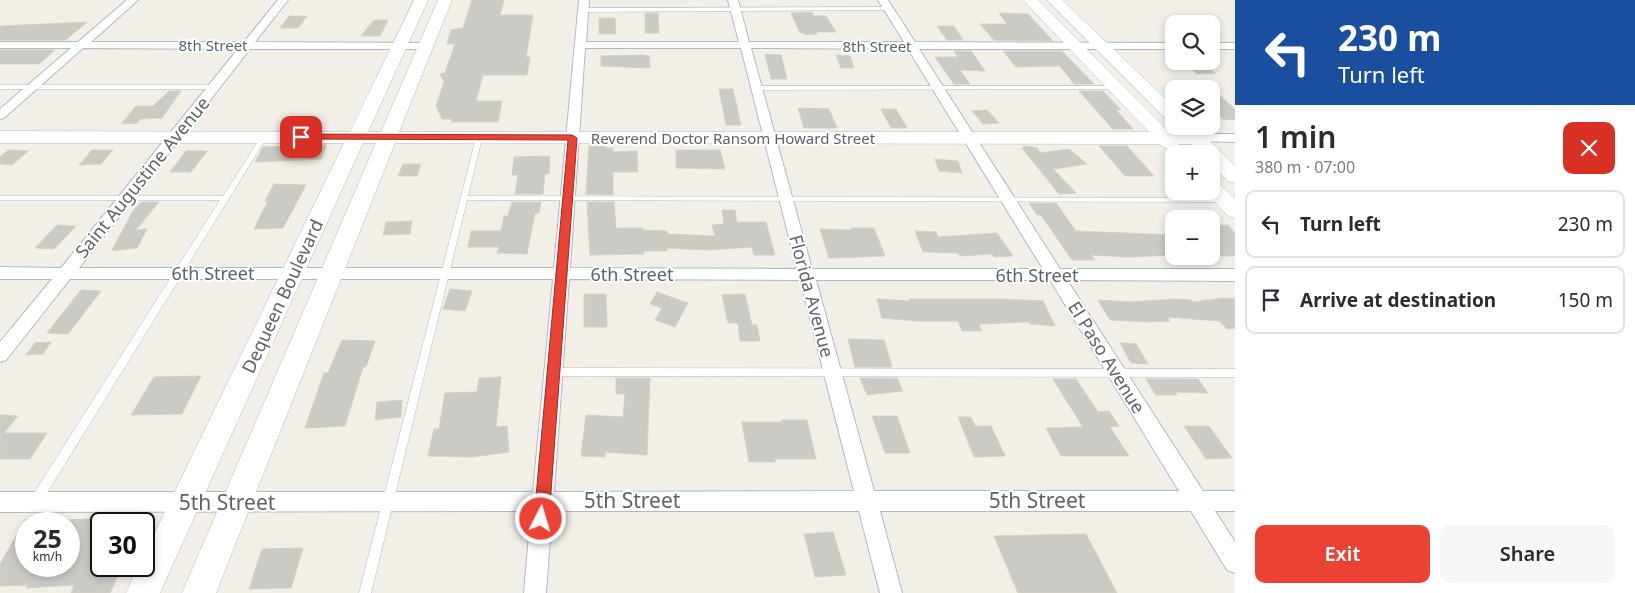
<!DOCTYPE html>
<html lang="en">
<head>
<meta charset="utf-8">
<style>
  body { margin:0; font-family:"Noto Sans",sans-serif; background:#f7f7f7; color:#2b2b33; height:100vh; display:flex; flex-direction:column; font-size:19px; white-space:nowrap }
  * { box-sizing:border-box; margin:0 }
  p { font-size:16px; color:#7c7c81 }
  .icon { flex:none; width:28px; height:28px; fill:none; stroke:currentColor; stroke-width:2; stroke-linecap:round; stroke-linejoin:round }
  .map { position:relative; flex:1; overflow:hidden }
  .drawer { display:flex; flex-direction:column; background:#fff; width:400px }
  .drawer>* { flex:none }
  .banner { background:#1a4fa0; color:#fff; overflow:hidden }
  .controls { position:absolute; left:1165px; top:15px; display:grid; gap:10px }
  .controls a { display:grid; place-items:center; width:55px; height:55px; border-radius:10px; background:#fff; box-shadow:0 2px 8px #0003; font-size:25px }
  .speed { position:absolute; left:15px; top:512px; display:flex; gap:10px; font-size:25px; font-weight:700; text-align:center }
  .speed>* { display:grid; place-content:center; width:65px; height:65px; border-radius:50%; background:#fff; box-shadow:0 2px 8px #0003; line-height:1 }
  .speed small { font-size:12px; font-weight:400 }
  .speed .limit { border:2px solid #111; border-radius:8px; background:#fff; color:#111 }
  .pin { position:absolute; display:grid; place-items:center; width:42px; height:42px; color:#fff; margin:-21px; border-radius:10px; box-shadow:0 2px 8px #0006 }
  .me { position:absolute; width:55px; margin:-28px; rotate:5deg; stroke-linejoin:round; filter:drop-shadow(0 0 4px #0008) }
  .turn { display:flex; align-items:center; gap:18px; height:105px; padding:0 20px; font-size:22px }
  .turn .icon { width:65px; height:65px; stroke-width:2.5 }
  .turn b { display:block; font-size:35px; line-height:42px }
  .round { display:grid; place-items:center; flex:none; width:52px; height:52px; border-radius:10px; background:#f7f7f7 }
  .head { display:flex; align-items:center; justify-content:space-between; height:85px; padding:0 20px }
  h1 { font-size:30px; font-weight:600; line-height:38px }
  .button { display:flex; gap:10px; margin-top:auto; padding:10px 20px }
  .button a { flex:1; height:58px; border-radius:10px; background:#ea4335; color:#fff; font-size:20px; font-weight:600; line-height:58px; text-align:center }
  .button a+a { background:#f7f7f7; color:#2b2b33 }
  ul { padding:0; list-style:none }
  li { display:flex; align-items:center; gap:15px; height:68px; margin:0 10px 8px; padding:0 10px; border:2px solid #e1e1e2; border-radius:10px }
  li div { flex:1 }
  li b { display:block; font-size:19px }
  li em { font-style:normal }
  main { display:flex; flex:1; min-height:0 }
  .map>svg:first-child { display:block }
  .building { fill:#cccac5; stroke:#d6d1c6 }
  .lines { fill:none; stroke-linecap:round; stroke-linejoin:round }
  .lane-casing { stroke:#b5b8bc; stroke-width:1 }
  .street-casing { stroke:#b5b8bc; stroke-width:2 }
  .secondary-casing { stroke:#b6babf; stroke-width:1 }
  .lane { fill:#fff; fill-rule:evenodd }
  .street { fill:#fff; fill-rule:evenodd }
  .secondary { fill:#fff; fill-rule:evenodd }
  .route { fill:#ea4335; stroke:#982c22 }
  .labels { text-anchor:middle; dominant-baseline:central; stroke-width:4; stroke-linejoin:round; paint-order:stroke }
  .far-street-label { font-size:15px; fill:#5f6368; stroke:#fff }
  .street-label { font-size:18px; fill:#5f6368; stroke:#fff }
  .near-street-label { font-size:21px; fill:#5f6368; stroke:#fff }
</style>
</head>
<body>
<main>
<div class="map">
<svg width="1235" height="593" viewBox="0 0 1235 593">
  <rect width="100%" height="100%" fill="#f1efe8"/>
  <g class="building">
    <polygon points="472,0 504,0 500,15 533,15 526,57 530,57 527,75 483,75 476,101 502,101 498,122 452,122 451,119 442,119 436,106 444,82 440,74 445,73 455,44 447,44 451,30 463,28"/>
    <polygon points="812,12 814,16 826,16 836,32 816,32 817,34 805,35 804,33 800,33 791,13"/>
    <polygon points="645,13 658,13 659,33 645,33"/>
    <polygon points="999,13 1028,14 1053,41 994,40 980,24 1007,24"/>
    <polygon points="289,16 307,16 298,28 280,28"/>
    <polygon points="599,18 615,18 616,34 599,34"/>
    <polygon points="374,20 388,20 380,36 361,36"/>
    <polygon points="87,22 66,40 0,40 0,26"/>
    <polygon points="937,26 954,26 963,40 947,40"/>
    <polygon points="0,50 55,50 39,64 0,64"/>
    <polygon points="954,51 971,51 985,71 960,70 970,84 954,84 935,57 958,57"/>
    <polygon points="1003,51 1062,51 1094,84 1074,84 1060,66 1016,67"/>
    <polygon points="765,54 781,55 787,79 771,79"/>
    <polygon points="643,55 649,56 650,68 601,66 601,56"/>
    <polygon points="836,55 850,56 854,68 841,68"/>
    <polygon points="1182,61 1200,61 1215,73 1197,74"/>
    <polygon points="1211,88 1235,109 1235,119 1224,120 1220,116 1211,116"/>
    <polygon points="719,89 733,89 741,125 726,125"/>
    <polygon points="169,91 181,91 162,118 140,119 137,123 121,124 136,106 153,106"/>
    <polygon points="1079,91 1103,91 1121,110 1116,110 1133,129 1113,129"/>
    <polygon points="798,108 829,109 837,128 804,128"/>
    <polygon points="881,109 896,109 907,128 891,128"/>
    <polygon points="987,110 999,123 983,124 972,111"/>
    <polygon points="326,145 321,159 255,162 263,147"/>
    <polygon points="589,146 606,146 606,148 613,148 613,152 637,151 638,172 613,172 613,195 586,194"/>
    <polygon points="1025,146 1037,148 1040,153 1069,149 1087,164 1053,169 1076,193 1059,194 1022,148"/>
    <polygon points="1099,146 1127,146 1154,176 1125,176"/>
    <polygon points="8,150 28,151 12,165 0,164 0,157"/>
    <polygon points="92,150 113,150 101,164 79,165"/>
    <polygon points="676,150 720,150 725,169 676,168"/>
    <polygon points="186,151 207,151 191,172 170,172"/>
    <polygon points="550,156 549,174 545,174 543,194 515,194 518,175 512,175 514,157"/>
    <polygon points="935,159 958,161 962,173 939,171"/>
    <polygon points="403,164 421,164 417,176 398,176"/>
    <polygon points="274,184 306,185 283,228 254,229 268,201 265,201"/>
    <polygon points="141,202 159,202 136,230 147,229 137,248 119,250 118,251 112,250 133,211"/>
    <polygon points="512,202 541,202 539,213 535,213 527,254 497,253 499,247 468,247 471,231 501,231 504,216 508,216"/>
    <polygon points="587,202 614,202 616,228 643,228 643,230 667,231 667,234 715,236 712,225 724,224 722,210 735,210 737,222 766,222 775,255 754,255 752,247 708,250 667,248 667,251 644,251 644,254 590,255"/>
    <polygon points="1029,203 1056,203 1076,231 1174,235 1174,255 1129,257 1091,255 1095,260 1072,260 1041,215 1037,215"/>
    <polygon points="412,221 410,234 383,235 386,222"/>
    <polygon points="57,225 76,226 54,249 35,248"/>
    <polygon points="1228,225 1235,233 1235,256 1211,256 1211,226"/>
    <polygon points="851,228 874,228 885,256 829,258 820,229 852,230"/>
    <polygon points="915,231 936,232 938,237 997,233 1013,256 994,257 992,254 960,256 958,253 923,252"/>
    <polygon points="450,289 472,291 465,311 443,309"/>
    <polygon points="81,290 101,291 68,334 47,333"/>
    <polygon points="657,292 688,303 675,327 655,320 662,308 650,304"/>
    <polygon points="584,294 606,294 607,327 584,327"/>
    <polygon points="745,294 752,325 757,325 760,341 740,341 738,323 728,323 722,295"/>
    <polygon points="1223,298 1235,299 1235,328 1227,329 1219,321 1167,317 1170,321 1150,322 1110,320 1098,300 1131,302 1175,299 1191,300 1193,302"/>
    <polygon points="877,299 910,301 909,299 1001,299 1043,301 1055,326 1030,324 1029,322 979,324 982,331 962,331 958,321 918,321 882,318"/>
    <polygon points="848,339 884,340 892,367 855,367"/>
    <polygon points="342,340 375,341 366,367 363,367 345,426 305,428 324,373 328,373"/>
    <polygon points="51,342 43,354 26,355 35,343"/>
    <polygon points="1120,343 1136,344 1148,364 1131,363"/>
    <polygon points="201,376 182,414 131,415 154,377"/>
    <polygon points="501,377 496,427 507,426 509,452 473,457 428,456 434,429 439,429 445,393 477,392 479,378"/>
    <polygon points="616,378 650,378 647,455 605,452 605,457 581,456 586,415 623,417 625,394 616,394"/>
    <polygon points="860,378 897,378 903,391 867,395"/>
    <polygon points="1053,379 1076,379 1098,412 1109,411 1119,426 1110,427 1129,456 1061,456 1046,428 1083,427"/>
    <polygon points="1146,379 1198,379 1208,393 1175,392 1177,395 1156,395"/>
    <polygon points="402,400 401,417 375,420 377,402"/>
    <polygon points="0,415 18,416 4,433 47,433 30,459 0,459"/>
    <polygon points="872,416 897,416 910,453 885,453"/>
    <polygon points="958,417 971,417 975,426 991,426 1005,456 974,457"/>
    <polygon points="782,420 807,420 816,459 775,459 775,462 749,462 742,422 782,422"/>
    <polygon points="1184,426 1209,426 1232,458 1206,459"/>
    <polygon points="101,518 101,566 122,566 110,593 71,593 74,585 26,588 28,585 0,586 0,564 26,519 26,566 69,566 69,520"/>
    <polygon points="833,532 846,575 815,577 804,534"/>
    <polygon points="1086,534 1117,593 1018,593 994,536"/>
    <polygon points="303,548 291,588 249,589 262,549"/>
  </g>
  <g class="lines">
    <g class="lane-casing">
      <g id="lane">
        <polygon points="889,7 891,8 891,10 583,12 580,10 583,8"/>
        <polygon points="0,85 214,85 217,87 214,89 0,89"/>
        <polygon points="1115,86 1118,88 1117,89 756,90 753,88 756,86"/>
        <polygon points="264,135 267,137 39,506 35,507 31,506 29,502 31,498 220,200 0,200 0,196 223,196 261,137"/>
        <polygon points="479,136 482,138 468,196 1224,198 1228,200 1224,202 467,200 371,593 359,593 476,138"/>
        <polygon points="553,368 1235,369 1235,377 553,376 550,375 548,372 550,369"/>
      </g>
    </g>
    <g class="street-casing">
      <g id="street">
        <path d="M127,0H138L91,42H244L278,0H288L255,42L426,43L431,46L426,49H250L79,268H554L579,0H589L586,42H739L728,0H738L749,42H904L878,0H888L915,42L1174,43V49H919L1060,269H1235V281L1067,280L1203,491H1235V511H1215L1235,542V573L1227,570L1191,511H880L902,593H880L859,511H552L546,593H524L531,511L0,512V492H533L553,279H70L6,360L0,362V342L52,279H0V267L61,268L238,49L83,48L4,118L0,119V109L71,48H0V42H78ZM585,48H741L797,269L570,268ZM751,48L908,49L1043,269H812ZM569,279L800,280L854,491L554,492ZM816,280H1050L1179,491H874Z"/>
        <rect x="1211" y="43" width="24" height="6"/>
        <polygon points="1196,134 1235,134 1235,142 1192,141 1190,138"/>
      </g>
    </g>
    <g class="secondary-casing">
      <g id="secondary">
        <path d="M414,0H428L368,132H381L438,0H452L399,132H1149L1023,0H1038L1169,132H1180L1176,126H1195L1235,166V183L1228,181L1211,164V154H1201L1191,144H1179L1177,148C1169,150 1165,149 1159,144L395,143L216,593H182L376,143H363L160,593H126L138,566H144V555L344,143H0V131L350,132Z"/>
        <polygon points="1047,0 1062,0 1174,107 1174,122 1168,121"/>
        <polygon points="1211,180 1218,182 1235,199 1235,218 1228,216 1205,191 1211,191"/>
      </g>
    </g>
    <use href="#lane" class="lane"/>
    <use href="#street" class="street"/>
    <use href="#secondary" class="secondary"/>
  </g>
  <polygon class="route" points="301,134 572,135 577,138 549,519 547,524 541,526 536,524 534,519 568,140 298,139 297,137"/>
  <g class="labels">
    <g class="far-street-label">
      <text x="213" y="45">8th Street</text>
      <text x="877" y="46">8th Street</text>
      <text x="733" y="138">Reverend Doctor Ransom Howard Street</text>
    </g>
    <g class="street-label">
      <text transform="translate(142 177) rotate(-51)">Saint Augustine Avenue</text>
      <text x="213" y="273">6th Street</text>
      <text x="632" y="274">6th Street</text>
      <text x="1037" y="275">6th Street</text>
      <text transform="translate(282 296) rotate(-65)">Dequeen Boulevard</text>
      <text transform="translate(812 296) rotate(75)">Florida Avenue</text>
      <text transform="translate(1107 357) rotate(58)">El Paso Avenue</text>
    </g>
    <g class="near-street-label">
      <text x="632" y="500">5th Street</text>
      <text x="1037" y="500">5th Street</text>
      <text x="227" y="502">5th Street</text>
    </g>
  </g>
</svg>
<div class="controls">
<a><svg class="icon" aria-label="search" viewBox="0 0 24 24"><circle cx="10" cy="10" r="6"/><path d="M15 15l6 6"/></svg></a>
<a><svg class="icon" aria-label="layers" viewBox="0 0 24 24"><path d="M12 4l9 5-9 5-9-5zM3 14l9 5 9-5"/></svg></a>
<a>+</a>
<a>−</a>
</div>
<div class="speed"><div>25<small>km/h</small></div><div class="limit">30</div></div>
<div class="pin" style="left:301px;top:137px;background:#d93025"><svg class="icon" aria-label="arrive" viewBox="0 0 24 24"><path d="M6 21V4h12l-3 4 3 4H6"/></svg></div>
<svg class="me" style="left:541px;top:519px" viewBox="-20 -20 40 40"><circle r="17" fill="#ea4335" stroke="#fff" stroke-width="3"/><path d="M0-11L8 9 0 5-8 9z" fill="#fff"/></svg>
</div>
<section class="drawer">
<div class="banner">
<div class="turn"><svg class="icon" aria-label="left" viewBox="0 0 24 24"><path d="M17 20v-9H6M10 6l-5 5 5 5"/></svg><div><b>230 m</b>Turn left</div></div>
</div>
<div class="head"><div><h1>1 min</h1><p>380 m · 07:00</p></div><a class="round" style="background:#d93025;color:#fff"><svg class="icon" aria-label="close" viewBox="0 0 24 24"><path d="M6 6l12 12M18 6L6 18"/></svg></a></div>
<ul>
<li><svg class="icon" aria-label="left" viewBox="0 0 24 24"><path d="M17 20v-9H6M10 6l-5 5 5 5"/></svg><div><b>Turn left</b></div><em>230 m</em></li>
<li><svg class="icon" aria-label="arrive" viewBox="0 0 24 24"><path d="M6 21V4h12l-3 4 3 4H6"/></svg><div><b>Arrive at destination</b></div><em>150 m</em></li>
</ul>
<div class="button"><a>Exit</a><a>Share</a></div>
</section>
</main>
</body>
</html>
